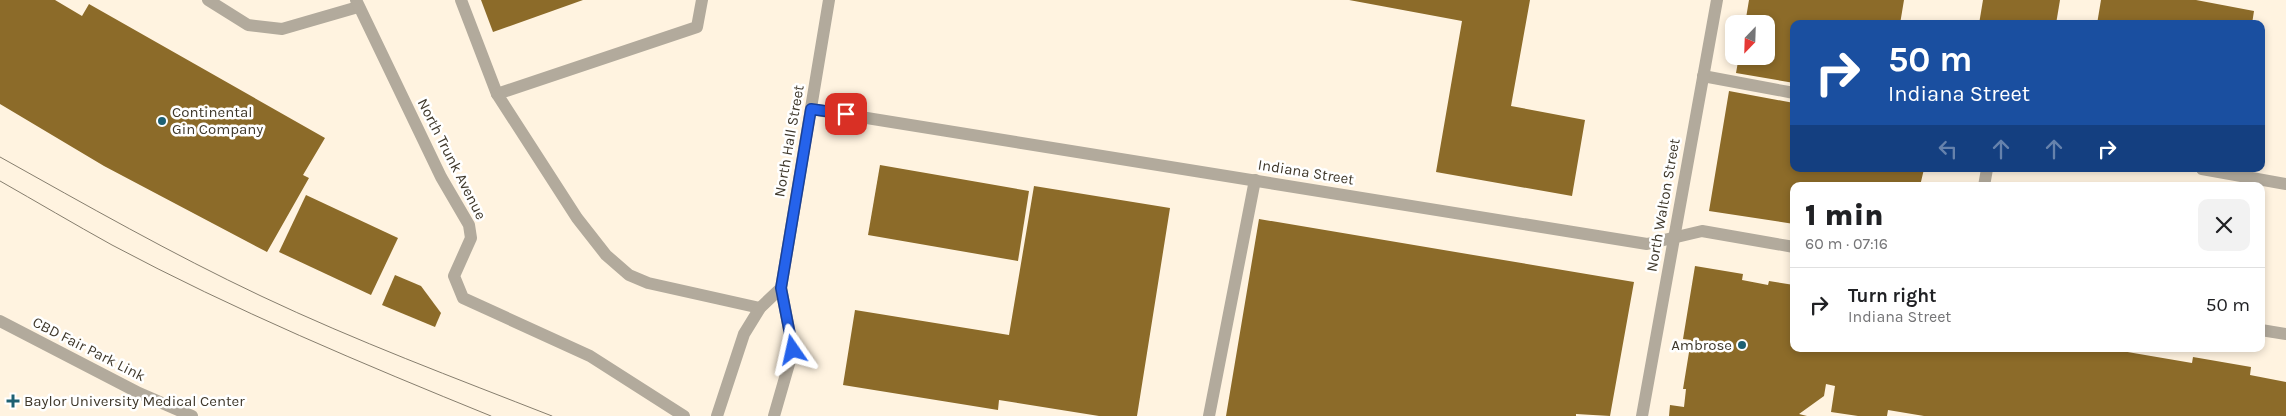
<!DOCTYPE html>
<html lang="en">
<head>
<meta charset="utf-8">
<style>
  body { margin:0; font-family:Karla,sans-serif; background:#f2f2f2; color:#202124; height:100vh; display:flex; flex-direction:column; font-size:19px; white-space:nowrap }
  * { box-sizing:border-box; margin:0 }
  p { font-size:16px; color:#757577 }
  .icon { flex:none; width:28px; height:28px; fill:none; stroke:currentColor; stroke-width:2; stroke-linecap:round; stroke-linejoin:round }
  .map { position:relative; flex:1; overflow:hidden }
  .details { position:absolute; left:1790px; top:182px; width:475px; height:170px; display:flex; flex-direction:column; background:#fff; border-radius:10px; box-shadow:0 2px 8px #0003 }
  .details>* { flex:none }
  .guide { position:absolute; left:1790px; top:20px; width:475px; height:152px; border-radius:10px; box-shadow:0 2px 8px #0003; background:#1a4fa0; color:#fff; overflow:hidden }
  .needle { width:32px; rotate:203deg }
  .buttons { position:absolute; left:1725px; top:15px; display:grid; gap:10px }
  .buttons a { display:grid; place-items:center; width:50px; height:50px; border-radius:10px; background:#fff; box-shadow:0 2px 8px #0003; font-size:25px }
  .pin { position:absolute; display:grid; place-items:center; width:42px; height:42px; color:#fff; margin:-21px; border-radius:10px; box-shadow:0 2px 8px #0006 }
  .me { position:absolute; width:55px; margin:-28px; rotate:349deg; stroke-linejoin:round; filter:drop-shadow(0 0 4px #0008) }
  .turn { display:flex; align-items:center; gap:18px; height:105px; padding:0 15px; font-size:22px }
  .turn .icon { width:65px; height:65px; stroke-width:2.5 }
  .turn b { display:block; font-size:35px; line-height:42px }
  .lanes { display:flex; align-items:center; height:48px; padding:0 15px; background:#0003; justify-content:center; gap:25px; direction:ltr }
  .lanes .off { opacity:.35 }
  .round { display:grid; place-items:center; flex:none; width:52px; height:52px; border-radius:10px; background:#f2f2f2 }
  .head { display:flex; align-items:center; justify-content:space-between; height:85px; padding:0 15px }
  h1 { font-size:30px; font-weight:800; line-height:38px }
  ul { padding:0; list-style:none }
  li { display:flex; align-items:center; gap:15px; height:75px; padding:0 15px; border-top:1px solid #e0e0e0 }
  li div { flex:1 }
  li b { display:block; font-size:19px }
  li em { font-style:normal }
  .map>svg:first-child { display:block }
  .building { fill:#8c6b29 }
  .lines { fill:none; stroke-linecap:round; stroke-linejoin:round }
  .minor { stroke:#b2aa9c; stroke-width:12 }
  .tram { stroke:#867e6e; stroke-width:1 }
  .route-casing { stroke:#184099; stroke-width:12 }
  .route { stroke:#2563eb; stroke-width:9 }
  .poi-dot { fill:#1d6073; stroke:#fff; stroke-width:2 }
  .labels { text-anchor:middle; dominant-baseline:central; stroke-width:5; stroke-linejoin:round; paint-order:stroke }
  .poi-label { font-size:15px; fill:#3f382b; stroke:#fff; text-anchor:start }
  .street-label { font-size:15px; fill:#3f382b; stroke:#fff }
</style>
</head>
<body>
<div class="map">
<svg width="2286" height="416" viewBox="0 0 2286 416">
  <rect width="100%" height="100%" fill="#fff3e0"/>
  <g class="building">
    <polygon points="0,0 55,0 82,16 89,4 325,138 303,175 309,178 267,252 104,166 0,104"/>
    <polygon points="481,0 583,0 493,32"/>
    <polygon points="1349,0 1530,0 1511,106 1585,120 1572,196 1436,172 1462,21"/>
    <polygon points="1749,0 1904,0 1900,24 1794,24 1794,83 1736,73 1739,56 1766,56 1766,24 1745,24"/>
    <polygon points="1983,0 2060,0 2056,24 1979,24"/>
    <polygon points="2101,0 2196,0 2254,11 2252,24 2097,24"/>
    <polygon points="1729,91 1794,103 1794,169 1924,169 1920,186 1794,186 1794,224 1709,211"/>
    <polygon points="880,165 1029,191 1018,261 868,235"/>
    <polygon points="1034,186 1170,208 1137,416 1099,416 999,400 998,410 843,385 855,310 1009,335"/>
    <polygon points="306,195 398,238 371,295 279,252"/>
    <polygon points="1259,219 1634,282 1610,416 1576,414 1576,416 1226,416"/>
    <polygon points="1695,266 1743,274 1742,280 1768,285 1769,281 1794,285 1794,349 2110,349 2192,363 2193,357 2251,367 2250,375 2286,382 2286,416 1924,416 1888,410 1887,416 1858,416 1831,412 1835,386 1826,384 1824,396 1799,414 1807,416 1669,416 1670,405 1684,407 1686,389 1683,389 1691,340 1683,339"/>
    <polygon points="395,275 421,286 441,313 435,327 382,305"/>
  </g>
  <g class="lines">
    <g class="minor">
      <polyline points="208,0 248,25 282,29 358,7"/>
      <polyline points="356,0 441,177 469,225 471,238 454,276 463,298 590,356 684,416"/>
      <polyline points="461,0 497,94"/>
      <polyline points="702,0 697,27 497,94 577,218 606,255 629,275 648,283 760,308"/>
      <polyline points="1703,76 1794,93"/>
      <polyline points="811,109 1647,244 1702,231 1794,247"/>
      <polyline points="2202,169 2286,184"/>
      <polyline points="1984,186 1987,169"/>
      <polyline points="0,321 139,393 192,416"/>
      <polyline points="2261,330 2286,334"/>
      <polyline points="717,416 744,334 760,308 781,288"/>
      <polyline points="774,416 793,350 781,288 829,0"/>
      <polyline points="1209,416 1255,180"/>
      <polyline points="1642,416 1717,0"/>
    </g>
    <g class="tram">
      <path d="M0,157C86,205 172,254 261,296C356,341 455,378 552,416"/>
      <path d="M0,181C37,202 74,224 112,245C234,310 363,364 491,416"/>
    </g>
  </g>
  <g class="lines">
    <g class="route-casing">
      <polyline id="route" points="793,350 781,288 811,109 846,114"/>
    </g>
    <use href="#route" class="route"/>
  </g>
  <g class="poi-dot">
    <circle cx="162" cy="121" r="5"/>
    <circle cx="1742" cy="345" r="5"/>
    <path d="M10.5 393.5h5v5h5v5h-5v5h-5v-5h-5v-5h5z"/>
  </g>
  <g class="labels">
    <g class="poi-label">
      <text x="172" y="112">Continental<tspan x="172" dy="17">Gin Company</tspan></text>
      <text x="1732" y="345" text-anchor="end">Ambrose</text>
      <text x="24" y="401">Baylor University Medical Center</text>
    </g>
    <g class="street-label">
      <text transform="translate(789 141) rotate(-80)">North Hall Street</text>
      <text transform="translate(452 159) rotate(63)">North Trunk Avenue</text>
      <text transform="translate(1306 172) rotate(9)">Indiana Street</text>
      <text transform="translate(1663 205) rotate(-80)">North Walton Street</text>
      <text transform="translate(89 349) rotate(27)">CBD Fair Park Link</text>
    </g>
  </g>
</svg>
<div class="buttons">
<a><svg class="needle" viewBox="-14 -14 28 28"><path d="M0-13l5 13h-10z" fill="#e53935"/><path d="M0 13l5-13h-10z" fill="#757577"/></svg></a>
</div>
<div class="pin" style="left:846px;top:114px;background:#d93025"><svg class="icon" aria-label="arrive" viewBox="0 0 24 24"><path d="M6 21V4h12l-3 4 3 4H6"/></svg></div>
<svg class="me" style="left:793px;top:350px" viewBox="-20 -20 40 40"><path d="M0-17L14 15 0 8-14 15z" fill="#2563eb" stroke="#fff" stroke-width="4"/></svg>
<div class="guide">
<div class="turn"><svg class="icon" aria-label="right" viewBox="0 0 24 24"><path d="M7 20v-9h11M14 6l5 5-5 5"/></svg><div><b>50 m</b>Indiana Street</div></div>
<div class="lanes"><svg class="icon off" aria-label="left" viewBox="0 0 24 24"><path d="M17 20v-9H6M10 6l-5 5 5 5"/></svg><svg class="icon off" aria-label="ahead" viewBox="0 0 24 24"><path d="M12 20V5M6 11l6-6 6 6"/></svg><svg class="icon off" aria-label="ahead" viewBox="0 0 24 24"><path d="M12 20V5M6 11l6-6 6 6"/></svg><svg class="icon" aria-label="right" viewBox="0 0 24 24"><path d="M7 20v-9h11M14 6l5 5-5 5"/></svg></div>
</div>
<section class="details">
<div class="head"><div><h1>1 min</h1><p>60 m · 07:16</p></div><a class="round"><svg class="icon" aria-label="close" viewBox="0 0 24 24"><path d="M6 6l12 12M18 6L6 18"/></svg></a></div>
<ul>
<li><svg class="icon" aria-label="right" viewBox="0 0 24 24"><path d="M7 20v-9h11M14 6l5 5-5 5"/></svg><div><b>Turn right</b><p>Indiana Street</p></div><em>50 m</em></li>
</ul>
</section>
</div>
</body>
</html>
